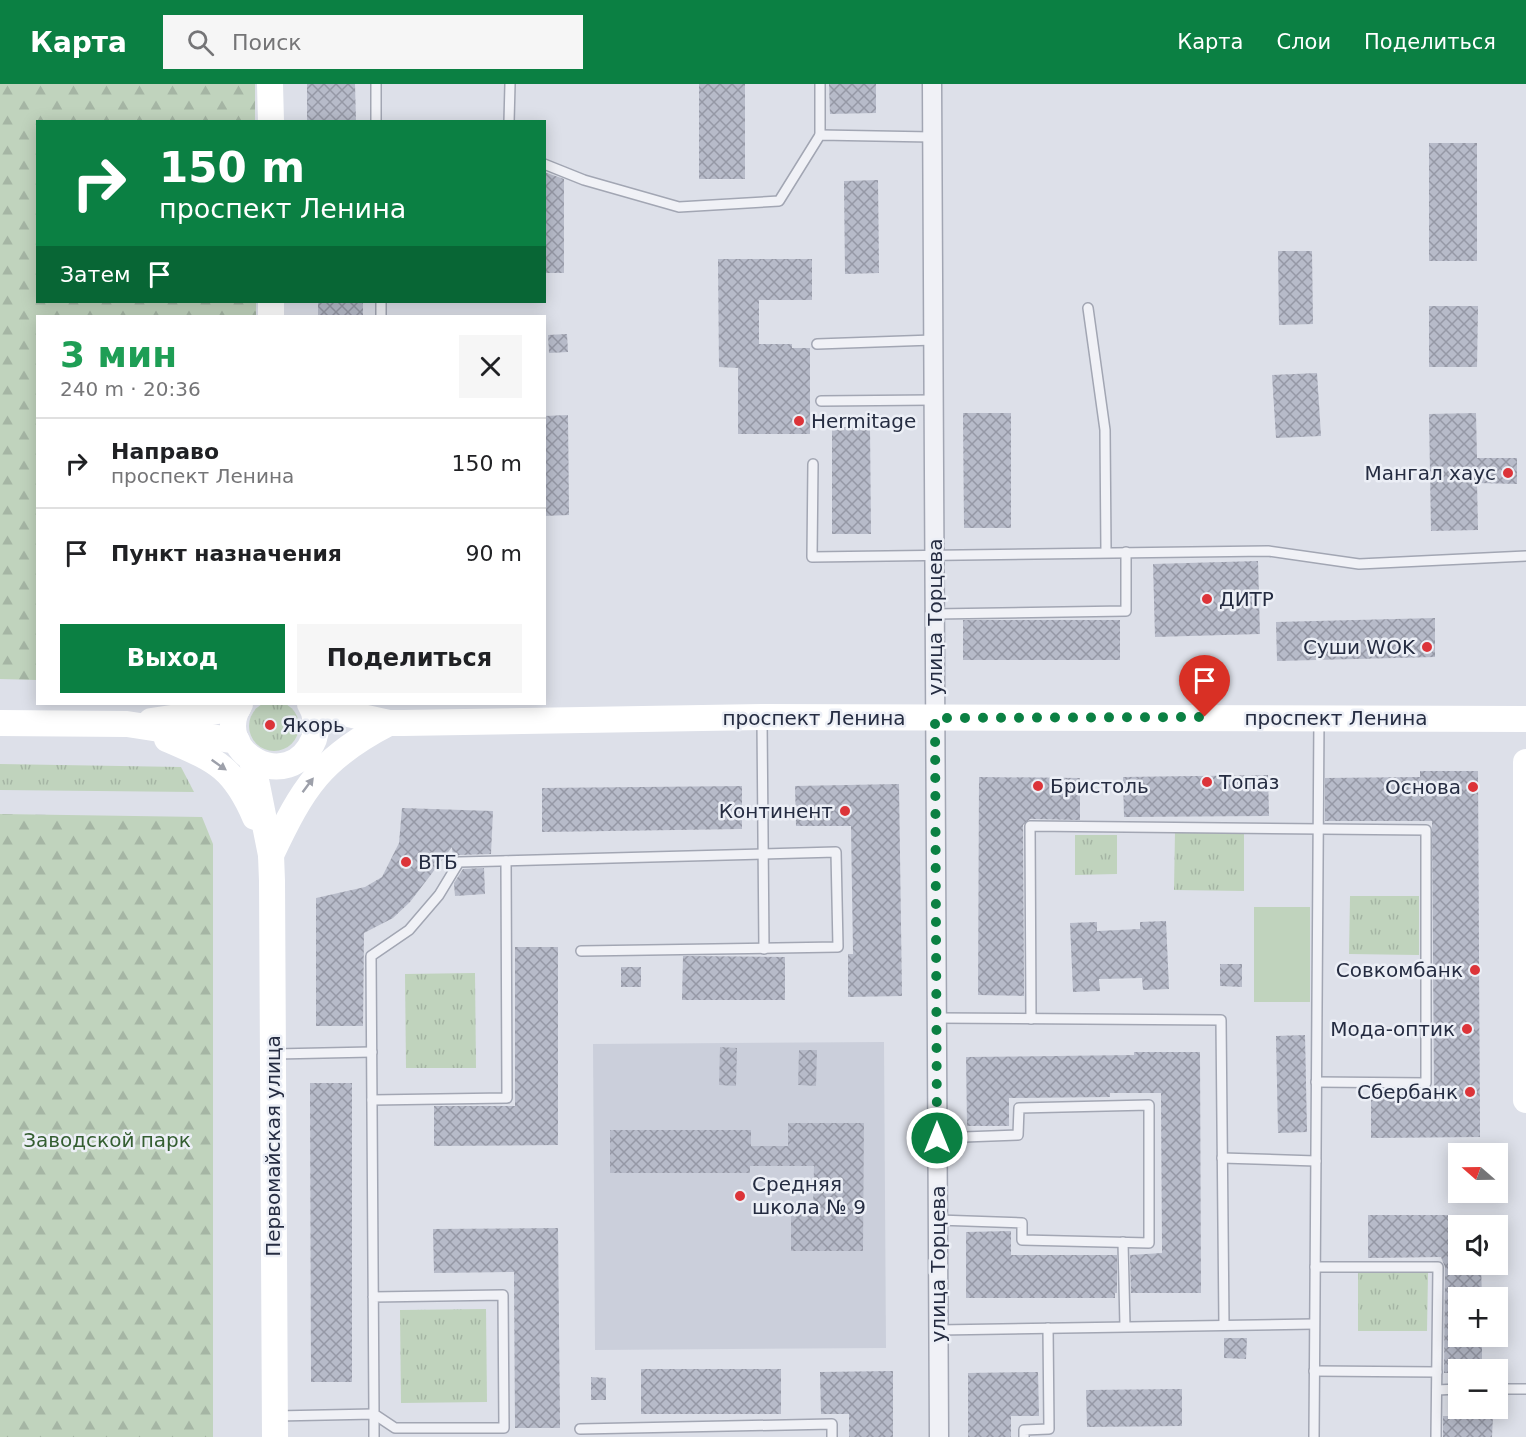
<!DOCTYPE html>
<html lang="ru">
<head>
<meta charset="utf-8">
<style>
  body { margin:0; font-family:"DejaVu Sans",sans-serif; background:#f6f6f6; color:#202124; height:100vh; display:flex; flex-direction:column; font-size:22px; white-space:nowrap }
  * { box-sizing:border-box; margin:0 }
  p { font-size:20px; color:#757577 }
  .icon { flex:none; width:33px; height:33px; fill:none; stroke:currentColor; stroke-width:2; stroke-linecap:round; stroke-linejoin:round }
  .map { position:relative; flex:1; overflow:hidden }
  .panel { position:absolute; left:36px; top:231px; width:510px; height:390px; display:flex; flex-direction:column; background:#fff; border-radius:0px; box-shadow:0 3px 15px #0003 }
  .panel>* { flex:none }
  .top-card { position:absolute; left:36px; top:36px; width:510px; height:183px; border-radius:0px; box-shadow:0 3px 15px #0003; background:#0b8043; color:#fff; overflow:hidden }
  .needle { width:39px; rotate:290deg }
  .fabs { position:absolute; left:1448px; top:1059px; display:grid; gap:12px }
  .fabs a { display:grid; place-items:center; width:60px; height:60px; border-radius:0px; background:#fff; box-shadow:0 3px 15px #0003; font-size:30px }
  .pin { position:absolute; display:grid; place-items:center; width:51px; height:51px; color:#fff; margin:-62px -26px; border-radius:50% 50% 50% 0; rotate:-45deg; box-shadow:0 0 6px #0007 }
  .pin .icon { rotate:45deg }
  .me { position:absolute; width:66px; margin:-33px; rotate:0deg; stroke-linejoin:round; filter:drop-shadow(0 0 4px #0008) }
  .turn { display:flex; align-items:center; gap:21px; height:126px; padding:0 24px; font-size:27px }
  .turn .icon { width:78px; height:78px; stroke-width:2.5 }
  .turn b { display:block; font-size:42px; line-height:51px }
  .then { display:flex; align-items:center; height:57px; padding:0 24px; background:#0003; gap:12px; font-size:22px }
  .round { display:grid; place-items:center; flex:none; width:63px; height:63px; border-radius:0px; background:#f6f6f6 }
  .summary { display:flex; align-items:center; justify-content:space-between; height:102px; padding:0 24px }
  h1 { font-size:36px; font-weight:800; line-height:45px; color:#1e9e55 }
  .primary-button { display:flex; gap:12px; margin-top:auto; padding:12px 24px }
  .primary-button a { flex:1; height:69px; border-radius:0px; background:#0b8043; color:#fff; font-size:24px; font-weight:800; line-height:69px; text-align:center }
  .primary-button a+a { background:#f6f6f6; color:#202124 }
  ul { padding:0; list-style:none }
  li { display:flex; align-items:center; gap:18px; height:90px; padding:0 24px; border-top:2px solid #e0e0e0 }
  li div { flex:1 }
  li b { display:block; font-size:22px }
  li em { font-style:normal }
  header { display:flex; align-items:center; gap:36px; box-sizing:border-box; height:84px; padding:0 30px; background:#0b8043; color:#fff }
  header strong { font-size:28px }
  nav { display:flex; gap:33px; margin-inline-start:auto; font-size:21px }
  .search { width:420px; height:54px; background:#f6f6f6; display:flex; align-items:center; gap:15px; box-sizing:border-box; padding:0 21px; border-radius:0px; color:#757577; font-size:22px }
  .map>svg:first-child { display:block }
  .built { fill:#cbcfdb }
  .grass { fill:url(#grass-tufts) }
  .forest { fill:url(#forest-firs) }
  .garden { fill:#c0d3bd }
  .building { fill:url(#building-cross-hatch) }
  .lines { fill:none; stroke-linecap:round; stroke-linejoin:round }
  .lane-casing { stroke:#a2a6b3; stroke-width:12 }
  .street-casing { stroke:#a2a6b3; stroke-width:21 }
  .lane { stroke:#f0f1f6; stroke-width:9 }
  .street { stroke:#f0f1f6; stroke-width:18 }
  .secondary { stroke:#fff; stroke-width:26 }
  .oneway { fill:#9da0aa }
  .route { stroke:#0b8043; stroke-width:10; stroke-dasharray:0 18 }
  .poi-dot { fill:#dc3439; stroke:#eceff6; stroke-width:2 }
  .labels { text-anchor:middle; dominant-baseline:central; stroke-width:5; stroke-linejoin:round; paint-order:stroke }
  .poi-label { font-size:20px; fill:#252c41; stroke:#eceff6; text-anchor:start }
  .street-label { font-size:20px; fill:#252c41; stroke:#eceff6 }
  .park-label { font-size:20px; fill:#345e31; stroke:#eceff6 }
</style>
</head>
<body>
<header>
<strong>Карта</strong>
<div class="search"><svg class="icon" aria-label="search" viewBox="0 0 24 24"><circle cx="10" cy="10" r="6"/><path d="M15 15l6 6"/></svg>Поиск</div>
<nav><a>Карта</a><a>Слои</a><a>Поделиться</a></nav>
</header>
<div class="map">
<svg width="1526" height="1353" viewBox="0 0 1526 1353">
  <defs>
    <pattern id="grass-tufts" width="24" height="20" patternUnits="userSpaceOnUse" patternTransform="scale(1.5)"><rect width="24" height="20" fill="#c0d3bd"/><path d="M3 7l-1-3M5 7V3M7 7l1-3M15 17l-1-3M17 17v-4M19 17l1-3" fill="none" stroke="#a5b5a4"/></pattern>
    <pattern id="forest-firs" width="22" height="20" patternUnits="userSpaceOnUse" patternTransform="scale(1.5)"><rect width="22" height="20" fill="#c0d3bd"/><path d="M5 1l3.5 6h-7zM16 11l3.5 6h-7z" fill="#a5b5a4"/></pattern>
    <pattern id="building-cross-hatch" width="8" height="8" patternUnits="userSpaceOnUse" patternTransform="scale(1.5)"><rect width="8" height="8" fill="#b7bbc9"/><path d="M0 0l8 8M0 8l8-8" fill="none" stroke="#9598a5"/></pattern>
  </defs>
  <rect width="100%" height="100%" fill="#dde0e9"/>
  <polygon class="built" points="884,958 886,1264 595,1266 593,960"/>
  <g class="grass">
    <circle cx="274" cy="642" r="25"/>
    <polygon points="0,680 181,683 194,708 0,706"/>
    <polygon points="1175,747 1244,748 1244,807 1174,806"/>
    <polygon points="1075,751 1117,751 1117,790 1075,791"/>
    <polygon points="1350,812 1419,812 1419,871 1349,870"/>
    <polygon points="475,889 476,984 406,984 405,890"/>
    <polygon points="1358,1188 1428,1189 1427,1247 1358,1247"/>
    <polygon points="486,1225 487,1318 401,1319 400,1226"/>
  </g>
  <g class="forest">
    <polygon points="0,0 255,0 255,37 38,38 38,218 256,218 256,232 38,232 37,596 0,595"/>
    <polygon points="0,730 202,733 213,760 213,1353 0,1353"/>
  </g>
  <rect class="garden" x="1254" y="823" width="56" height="95"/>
  <g class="building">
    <polygon points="307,0 355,0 356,38 307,38"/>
    <rect x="699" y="0" width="46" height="95"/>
    <polygon points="829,0 876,0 876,29 830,30"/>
    <rect x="1429" y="59" width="48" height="118"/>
    <polygon points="544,88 564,95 564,189 544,189"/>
    <polygon points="878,96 879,189 845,190 844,97"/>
    <polygon points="1278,167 1312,167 1313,240 1279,241"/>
    <polygon points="718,175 812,175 812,216 759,216 759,260 792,260 792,264 810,264 810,350 738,350 738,284 719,283"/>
    <rect x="318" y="218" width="45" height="14"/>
    <polygon points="1429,222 1478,222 1477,283 1429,283"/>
    <polygon points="567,250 568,268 549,269 548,251"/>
    <polygon points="1317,289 1321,352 1276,354 1272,291"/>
    <polygon points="963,329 1011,329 1011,444 964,444"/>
    <polygon points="1476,329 1477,374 1517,374 1517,400 1477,399 1478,446 1431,447 1429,330"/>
    <polygon points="568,331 569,431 544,432 544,332"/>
    <polygon points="832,343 870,343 871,450 832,450"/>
    <polygon points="1258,477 1260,550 1155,553 1153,480"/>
    <polygon points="1435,534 1435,573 1277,577 1276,538"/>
    <rect x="963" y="536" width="157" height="40"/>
    <polygon points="1420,687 1478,687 1480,1053 1371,1054 1371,1010 1434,1010 1432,737 1325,737 1325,694 1420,693"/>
    <polygon points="1268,691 1269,732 1124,733 1123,693"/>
    <polygon points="979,693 1080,694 1080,736 1030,735 1023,741 1024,912 978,911"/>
    <polygon points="899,700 902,912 848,913 848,870 853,870 851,742 796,742 795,702"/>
    <polygon points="742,702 742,745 542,748 542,704"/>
    <polygon points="402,724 493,727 491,770 459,771 453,775 452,763 410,818 393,834 364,849 363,942 316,942 316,814 365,803 382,793 399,759"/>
    <polygon points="484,784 485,810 455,812 454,799 463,785"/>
    <polygon points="1166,837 1169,905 1143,906 1142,894 1099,895 1100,907 1073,908 1070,839 1097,838 1097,847 1140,845 1140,838"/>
    <polygon points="515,863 558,863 558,1061 434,1062 434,1022 515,1022"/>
    <polygon points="683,872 785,873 785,916 682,916"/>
    <polygon points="1220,880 1242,880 1242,903 1220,902"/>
    <rect x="621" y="883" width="20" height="20"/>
    <polygon points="1305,951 1307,1048 1278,1049 1276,952"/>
    <polygon points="720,963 737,964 736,1002 719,1001"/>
    <polygon points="799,966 817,966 816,1002 798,1001"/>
    <polygon points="1134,968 1200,968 1201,1209 1131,1209 1130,1171 1162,1169 1161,1009 1110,1009 1110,1013 1009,1014 1009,1042 967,1042 966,973 1134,971"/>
    <polygon points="310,999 352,999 352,1298 311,1298"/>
    <polygon points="788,1039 864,1039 863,1167 791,1167 791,1124 813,1124 814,1082 750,1082 750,1089 610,1089 610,1046 751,1046 751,1062 788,1062"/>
    <polygon points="1368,1131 1458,1131 1458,1180 1481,1180 1482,1214 1458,1214 1458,1252 1482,1252 1482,1286 1458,1286 1458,1289 1444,1289 1445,1183 1441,1173 1368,1174"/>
    <polygon points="558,1144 560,1344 515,1344 514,1188 434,1189 433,1145"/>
    <polygon points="1011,1147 1011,1171 1117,1171 1117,1209 1115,1209 1115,1214 966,1214 966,1148"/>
    <polygon points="1224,1254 1247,1254 1246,1275 1224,1274"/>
    <rect x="641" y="1285" width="140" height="45"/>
    <polygon points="893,1287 893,1353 849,1353 849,1330 821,1330 820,1288"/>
    <polygon points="1038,1288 1039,1332 1011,1332 1011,1353 968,1353 968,1289"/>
    <polygon points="591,1293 606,1294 606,1316 591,1316"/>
    <polygon points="1182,1305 1182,1342 1087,1343 1086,1306"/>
    <polygon points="1443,1332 1493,1332 1492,1353 1443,1353"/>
  </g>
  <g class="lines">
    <g class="lane-casing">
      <g id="lane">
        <polyline points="376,0 376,38"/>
        <polyline points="820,0 820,51"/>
        <polyline points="509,38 510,0"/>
        <polyline points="544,80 584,96 679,123 779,117 820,51 932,53"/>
        <polyline points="381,218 381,232"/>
        <polyline points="1088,224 1105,346 1106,468"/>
        <polyline points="817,260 933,256"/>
        <polyline points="821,317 933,316"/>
        <polyline points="813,380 812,473 1268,467 1359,480 1526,472"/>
        <polyline points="934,530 1126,527 1126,468"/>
        <polyline points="762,636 764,865"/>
        <polyline points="937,934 1221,936 1224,1241"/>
        <polyline points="1031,935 1030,742 1426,746 1426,999 1316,998"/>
        <polyline points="275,970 372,968"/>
        <polyline points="372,1016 507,1014 506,777"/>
        <polyline points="937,1054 1018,1051 1019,1024 1149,1021 1149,1159 1022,1156 1022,1139 938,1136"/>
        <polyline points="1222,1074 1316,1077"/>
        <polyline points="1123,1158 1125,1242"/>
        <polyline points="1315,1183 1438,1183 1436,1353"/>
        <polyline points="373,1213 503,1211 504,1344 395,1344 374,1330 371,872 409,846 439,811 459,778 836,768 838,863 581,867"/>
        <polyline points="938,1246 1314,1240"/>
        <polyline points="1314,1287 1437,1288"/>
        <polyline points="1497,1305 1526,1305"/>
        <polyline points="1437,1306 1458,1305"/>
        <polyline points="276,1332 374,1330 374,1353"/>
        <polyline points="580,1345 832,1340 832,1353"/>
        <polyline points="1024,1353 1024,1346 1049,1345 1048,1244"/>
        <polyline points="1314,1353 1319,635"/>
      </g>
    </g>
    <g class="street-casing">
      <polyline id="street" points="932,0 939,1353"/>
    </g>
    <use href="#lane" class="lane"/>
    <use href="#street" class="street"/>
    <g class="secondary">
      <polyline points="270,0 271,38"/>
      <polyline points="271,218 271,232"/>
      <path d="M240,620C209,668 290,713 314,655C318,644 316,629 310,620"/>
      <polyline points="312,622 389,639 403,639 762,633 1526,635"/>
      <polyline points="151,637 238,624"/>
      <polyline points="0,639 127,640 237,657"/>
      <path d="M167,655C215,676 233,682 255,733"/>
      <polyline points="252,676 271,771 272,797 275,1353"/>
      <polyline points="1526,678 1526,1016"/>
      <path d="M271,771C303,703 321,674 389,639"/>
    </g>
  </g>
  <defs><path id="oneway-solid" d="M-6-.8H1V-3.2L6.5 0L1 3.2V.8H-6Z" transform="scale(1.5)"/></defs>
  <g class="oneway">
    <use href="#oneway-solid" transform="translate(219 681) rotate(35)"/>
    <use href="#oneway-solid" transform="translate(308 701) rotate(-53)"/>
  </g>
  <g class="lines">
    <polyline class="route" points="937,1054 935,634 1205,633"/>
  </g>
  <g class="poi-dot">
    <circle cx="799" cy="337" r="6"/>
    <circle cx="1508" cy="389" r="6"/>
    <circle cx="1207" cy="515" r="6"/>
    <circle cx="1427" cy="563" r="6"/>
    <circle cx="270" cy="641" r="6"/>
    <circle cx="1207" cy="698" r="6"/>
    <circle cx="1038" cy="702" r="6"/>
    <circle cx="1473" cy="703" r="6"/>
    <circle cx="845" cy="727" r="6"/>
    <circle cx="406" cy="778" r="6"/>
    <circle cx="1475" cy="886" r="6"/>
    <circle cx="1467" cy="945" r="6"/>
    <circle cx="1470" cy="1008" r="6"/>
    <circle cx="740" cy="1112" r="6"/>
  </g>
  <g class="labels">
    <g class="poi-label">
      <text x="811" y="337">Hermitage</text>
      <text x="1496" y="389" text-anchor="end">Мангал хаус</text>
      <text x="1219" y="515">ДИТР</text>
      <text x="1415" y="563" text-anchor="end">Суши WOK</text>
      <text x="282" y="641">Якорь</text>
      <text x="1219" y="698">Топаз</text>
      <text x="1050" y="702">Бристоль</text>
      <text x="1461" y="703" text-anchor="end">Основа</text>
      <text x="833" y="727" text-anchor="end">Континент</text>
      <text x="418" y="778">ВТБ</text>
      <text x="1463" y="886" text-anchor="end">Совкомбанк</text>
      <text x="1455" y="945" text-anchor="end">Мода-оптик</text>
      <text x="1458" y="1008" text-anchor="end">Сбербанк</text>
      <text x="752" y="1100">Средняя<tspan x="752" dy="23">школа № 9</tspan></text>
    </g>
    <g class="street-label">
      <text transform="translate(935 533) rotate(-90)">улица Торцева</text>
      <text x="814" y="634">проспект Ленина</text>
      <text x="1336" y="634">проспект Ленина</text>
      <text transform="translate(273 1062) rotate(-90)">Первомайская улица</text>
      <text transform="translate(938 1180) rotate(-90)">улица Торцева</text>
    </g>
    <g class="park-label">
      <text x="107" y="1056">Заводской парк</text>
    </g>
  </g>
</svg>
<div class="fabs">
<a><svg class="needle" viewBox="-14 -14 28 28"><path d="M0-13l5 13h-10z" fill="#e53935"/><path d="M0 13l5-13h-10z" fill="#757577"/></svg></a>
<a><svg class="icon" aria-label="sound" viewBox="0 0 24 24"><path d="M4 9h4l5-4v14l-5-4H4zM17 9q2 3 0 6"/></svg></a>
<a>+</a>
<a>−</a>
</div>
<div class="pin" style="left:1205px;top:633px;background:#d93025"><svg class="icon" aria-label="arrive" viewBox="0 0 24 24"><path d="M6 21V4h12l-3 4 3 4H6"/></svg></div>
<svg class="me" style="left:937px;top:1054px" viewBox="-20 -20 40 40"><circle r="17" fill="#0b8043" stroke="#fff" stroke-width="3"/><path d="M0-11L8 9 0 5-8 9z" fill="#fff"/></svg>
<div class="top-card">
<div class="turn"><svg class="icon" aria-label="right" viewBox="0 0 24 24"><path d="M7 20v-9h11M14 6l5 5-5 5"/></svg><div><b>150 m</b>проспект Ленина</div></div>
<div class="then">Затем<svg class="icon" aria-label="arrive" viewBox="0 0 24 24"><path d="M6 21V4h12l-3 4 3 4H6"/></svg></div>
</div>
<section class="panel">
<div class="summary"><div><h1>3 мин</h1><p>240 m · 20:36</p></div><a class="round"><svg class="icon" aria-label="close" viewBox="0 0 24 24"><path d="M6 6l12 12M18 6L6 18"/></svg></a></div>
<ul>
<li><svg class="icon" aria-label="right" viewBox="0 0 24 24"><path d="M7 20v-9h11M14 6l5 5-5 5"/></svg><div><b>Направо</b><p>проспект Ленина</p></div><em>150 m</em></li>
<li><svg class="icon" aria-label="arrive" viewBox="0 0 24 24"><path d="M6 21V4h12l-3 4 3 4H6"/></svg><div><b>Пункт назначения</b></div><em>90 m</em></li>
</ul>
<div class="primary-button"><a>Выход</a><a>Поделиться</a></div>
</section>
</div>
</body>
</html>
